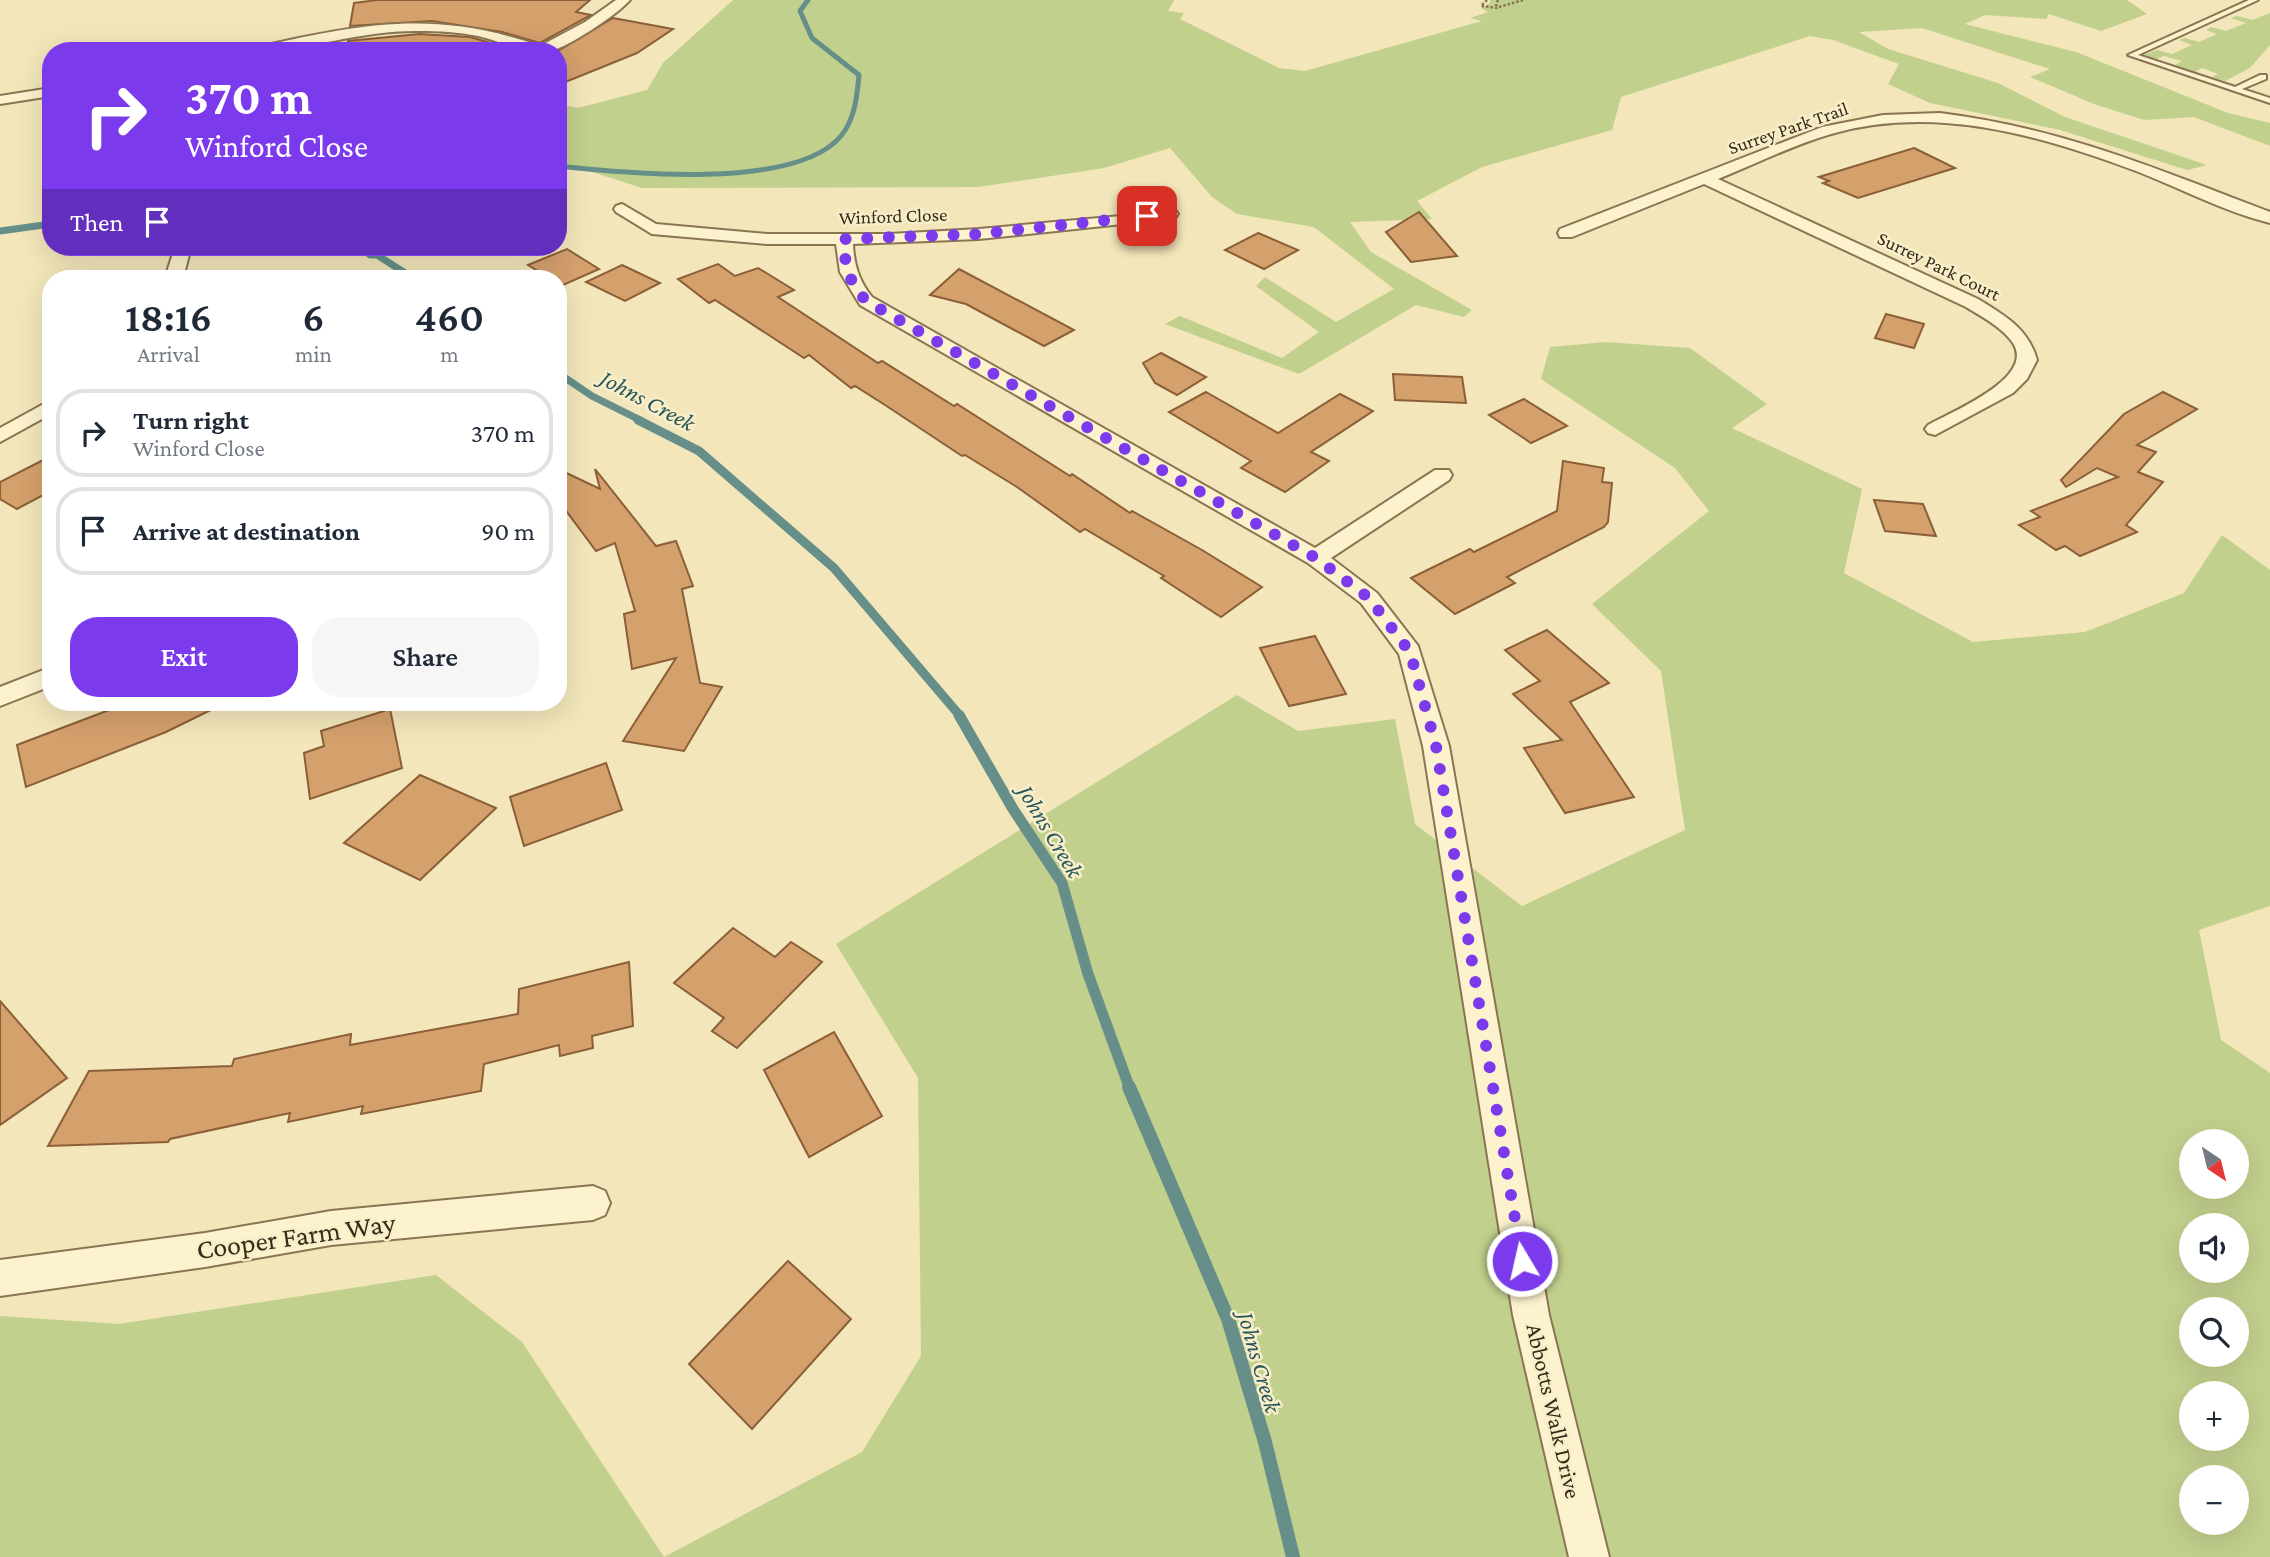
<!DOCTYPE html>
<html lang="en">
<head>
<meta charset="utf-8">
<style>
  body { margin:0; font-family:"Crimson Pro",serif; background:#f6f6f7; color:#1f2937; height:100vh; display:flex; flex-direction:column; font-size:26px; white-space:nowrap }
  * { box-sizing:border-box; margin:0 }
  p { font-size:23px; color:#747a83 }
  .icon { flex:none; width:38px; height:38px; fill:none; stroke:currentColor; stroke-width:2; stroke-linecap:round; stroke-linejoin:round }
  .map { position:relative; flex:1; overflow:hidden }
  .panel { position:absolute; left:42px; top:270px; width:525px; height:441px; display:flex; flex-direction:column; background:#fff; border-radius:28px; box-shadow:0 7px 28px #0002 }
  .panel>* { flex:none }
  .guide { position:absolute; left:42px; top:42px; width:525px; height:214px; border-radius:28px; box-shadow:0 7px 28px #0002; background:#7c3aed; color:#fff; overflow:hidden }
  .needle { width:46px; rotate:145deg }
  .controls { position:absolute; left:2179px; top:1129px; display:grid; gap:14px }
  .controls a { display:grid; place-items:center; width:70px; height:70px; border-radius:50%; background:#fff; box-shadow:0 7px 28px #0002; font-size:35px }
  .pin { position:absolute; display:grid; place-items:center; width:60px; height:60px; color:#fff; margin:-30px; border-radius:14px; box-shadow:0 4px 10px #0006 }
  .me { position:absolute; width:77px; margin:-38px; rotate:351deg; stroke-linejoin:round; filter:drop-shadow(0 0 5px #0008) }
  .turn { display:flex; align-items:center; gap:24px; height:147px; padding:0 28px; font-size:32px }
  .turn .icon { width:91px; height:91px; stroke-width:2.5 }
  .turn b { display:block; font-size:49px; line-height:60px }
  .then { display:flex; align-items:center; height:66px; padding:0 28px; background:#0003; gap:14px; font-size:26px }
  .eta { display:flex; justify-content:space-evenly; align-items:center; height:119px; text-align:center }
  .eta b { font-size:42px; font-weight:600; line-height:49px }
  .primary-button { display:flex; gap:14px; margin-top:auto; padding:14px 28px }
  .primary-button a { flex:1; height:80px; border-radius:28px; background:#7c3aed; color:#fff; font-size:28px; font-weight:600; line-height:80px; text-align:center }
  .primary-button a+a { background:#f6f6f7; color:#1f2937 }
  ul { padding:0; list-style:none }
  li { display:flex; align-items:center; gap:21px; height:88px; margin:0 14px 10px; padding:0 14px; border:4px solid #e0e1e3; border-radius:28px }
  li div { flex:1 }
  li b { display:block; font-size:26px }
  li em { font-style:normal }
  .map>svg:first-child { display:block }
  .green { fill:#c2d08d; fill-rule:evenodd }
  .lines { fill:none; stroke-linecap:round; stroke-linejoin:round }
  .stream-far4 { stroke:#668f89; stroke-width:5 }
  .stream-far3 { stroke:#668f89; stroke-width:7 }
  .stream-far2 { stroke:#668f89; stroke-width:9 }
  .stream-far1 { stroke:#668f89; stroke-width:11 }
  .stream { stroke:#668f89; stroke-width:14 }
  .building { fill:#d4a06c; stroke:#8b5f37; stroke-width:2 }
  .service-casing { stroke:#8a7553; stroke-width:4 }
  .minor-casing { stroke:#8a7553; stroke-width:4 }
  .path { stroke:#8a7553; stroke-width:2.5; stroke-dasharray:2.5 2; stroke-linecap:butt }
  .service { fill:#fcf2cd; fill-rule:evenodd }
  .minor { fill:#fcf2cd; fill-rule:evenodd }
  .route { stroke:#7c3aed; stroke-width:12; stroke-dasharray:0 21.6 }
  .labels { text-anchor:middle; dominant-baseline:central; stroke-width:5; stroke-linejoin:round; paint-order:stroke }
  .far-street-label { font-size:19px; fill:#372a19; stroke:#f8efca }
  .street-label { font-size:23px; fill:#372a19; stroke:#f8efca }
  .water-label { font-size:24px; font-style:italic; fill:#275758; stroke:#f8efca }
  .near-street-label { font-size:28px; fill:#372a19; stroke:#f8efca }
</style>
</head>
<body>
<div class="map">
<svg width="2270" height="1557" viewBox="0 0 2270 1557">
  <rect width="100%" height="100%" fill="#f2e6ba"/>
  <g class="green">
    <polygon points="733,0 1174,0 1168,11 1184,13 1180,19 1279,68 1305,71 1482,21 1470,18 1488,12 1481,8 1490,3 1490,0 2127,0 2147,14 2101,31 2049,14 2046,19 1985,15 1965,24 2076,52 2228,113 2270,123 2270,146 2194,117 2144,120 2094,104 2030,77 2050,69 1922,28 1859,32 1888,49 1998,83 2065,117 2207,165 2187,170 2060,130 1930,103 1888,84 1899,64 1833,40 1810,36 1621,97 1612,130 1482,167 1417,201 1432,219 1350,222 1371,252 1472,310 1464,317 1416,305 1299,374 1165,324 1180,316 1282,358 1319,332 1256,286 1265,277 1336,322 1394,289 1314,227 1237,214 1212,197 1170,148 1104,168 979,187 642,188 558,161 558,104 578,108 647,90 663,63"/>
    <polygon points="2270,13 2270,45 2250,68 2225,81 2212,77 2218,74 2202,68 2195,72 2175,65 2182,61 2164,56 2156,59 2144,55 2157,50 2172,54 2192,45 2179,40 2185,38 2199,42 2217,34 2206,30 2211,27 2226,31 2246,23 2231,18 2237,16 2253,20"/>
    <path d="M1606,342L1690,348L1767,404L1732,428L1862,489L1844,573L1973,642L2085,632L2184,593L2222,535L2270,570V906L2199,930L2221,1040L2270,1073V1557H0V1316L119,1324L436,1275L522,1342L664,1557L862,1452L921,1356L918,1078L836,944L1237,695L1298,731L1395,719L1415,824L1522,906L1685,830L1661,671L1592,604L1709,511L1675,468L1541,379L1550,347ZM2191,1141H2236V1186H2191ZM2191,1225H2236V1270H2191ZM2191,1309H2236V1354H2191ZM2191,1393H2236V1438H2191ZM2191,1477H2236V1522H2191Z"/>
  </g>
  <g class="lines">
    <path class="stream-far4" d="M558,166C623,173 795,191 841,136C855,119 857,96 859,75L812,38L800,11L808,0"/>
    <g class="stream-far3">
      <polyline points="0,231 51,224"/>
      <polyline points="147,247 153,250"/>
      <polyline points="361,247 370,255 377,255 413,278"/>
      <polyline points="558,373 592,396 642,421"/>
    </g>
    <polyline class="stream-far2" points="638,420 699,451 834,568 961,717"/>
    <polyline class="stream-far1" points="959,715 1013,809 1062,883 1088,974 1130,1089"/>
    <polyline class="stream" points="1129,1087 1228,1319 1265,1442 1293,1557"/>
  </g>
  <g class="building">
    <polygon points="377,0 590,0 576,12 591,15 540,43 502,32 432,21 350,26 354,3"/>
    <polygon points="613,18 673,29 637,53 558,85 558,51"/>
    <polygon points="419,34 470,37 518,51 346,51 348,41"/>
    <polygon points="1914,148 1955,168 1858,198 1823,183 1829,181 1819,177"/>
    <polygon points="1419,212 1457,256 1411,262 1386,232"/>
    <polygon points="1258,233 1298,250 1264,269 1225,250"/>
    <polygon points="567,249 599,269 561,286 558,278 549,278 528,265"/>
    <polygon points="718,264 735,276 758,268 794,290 778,297 878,363 882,361 954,406 957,404 1070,476 1072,474 1130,513 1132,511 1202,550 1262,587 1221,617 1161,578 1164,576 1085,529 1080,532 1017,487 965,455 962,456 885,405 855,386 851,388 809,355 804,358 715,300 709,303 678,279"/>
    <polygon points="622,265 660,283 625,301 586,282"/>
    <polygon points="959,269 1074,330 1044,346 966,304 930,295"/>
    <polygon points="1886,314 1924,324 1914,348 1875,338"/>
    <polygon points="1161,353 1206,377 1177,395 1155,383 1143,363"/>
    <polygon points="1393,374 1462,377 1466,403 1395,400"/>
    <polygon points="1206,392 1278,433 1340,394 1373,411 1311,452 1329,461 1285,492 1241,468 1251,461 1169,412"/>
    <polygon points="2163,392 2197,409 2137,445 2156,452 2138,472 2163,482 2126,525 2137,532 2080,556 2065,546 2056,550 2019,525 2040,517 2031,511 2118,477 2097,468 2066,487 2061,480 2124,414"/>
    <polygon points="1524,399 1567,426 1531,443 1489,415"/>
    <polygon points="51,456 51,491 17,509 0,499 0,482"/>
    <polygon points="1563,461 1604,468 1602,482 1612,483 1608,522 1604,527 1507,577 1515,583 1455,614 1411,578 1470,549 1474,552 1557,511"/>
    <polygon points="558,469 600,489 595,469 656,546 676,541 693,586 682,589 700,683 722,687 684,751 623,741 676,658 632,669 624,614 635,611 615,543 596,551 558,500"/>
    <polygon points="1874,500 1923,504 1936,536 1885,531"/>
    <polygon points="1547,630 1609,683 1570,702 1634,797 1565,813 1524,748 1562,740 1513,694 1540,681 1505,650"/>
    <polygon points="1315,636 1346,694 1289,706 1260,648"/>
    <polygon points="130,702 227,702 166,732 26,787 17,745"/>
    <polygon points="390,709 402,768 310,799 304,753 324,746 321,731"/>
    <polygon points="606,763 622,810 524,846 510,797"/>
    <polygon points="420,775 496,808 420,880 344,843"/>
    <polygon points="733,928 775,957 791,942 822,962 737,1048 712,1031 724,1018 674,983"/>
    <polygon points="629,962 633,1026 592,1036 593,1048 560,1056 559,1045 484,1064 481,1091 361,1114 363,1106 288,1122 290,1113 170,1139 168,1142 48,1146 89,1071 232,1066 234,1059 351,1034 350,1045 518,1014 519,989"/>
    <polygon points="0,1001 67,1078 0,1125"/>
    <polygon points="834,1032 882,1116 809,1157 764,1070"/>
    <polygon points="788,1261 851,1319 752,1429 689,1364"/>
  </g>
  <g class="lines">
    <g class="service-casing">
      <polygon id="service" points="2249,0 2258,0 2138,55 2235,87 2260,75 2266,75 2266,79 2242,89 2270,98 2270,103 2128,55"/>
    </g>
    <g class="minor-casing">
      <g id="minor">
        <path d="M616,0H630C618,14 567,48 550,51C525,55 501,41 478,36C458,32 439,31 419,31C362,30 307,51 250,51L257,47C363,24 434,9 540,46L585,22Z"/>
        <polygon points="51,88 51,96 0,104 0,96"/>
        <path d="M1940,113C2061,128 2157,169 2270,212V223C2225,212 2180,188 2136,171C2040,135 1934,104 1831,134C1793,145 1755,164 1718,179L1978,299C2005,316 2028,328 2037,360L2027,379L2013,393L1935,435L1928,433L1925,429L1928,425C1951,412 2036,378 2013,343C2002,327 1982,317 1966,307L1704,184L1572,237H1560L1558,233L1560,229L1822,127L1883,115Z"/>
        <path d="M622,204L656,224L767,234H889L979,229L1176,211L1178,214L1176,217L1170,219L979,239L853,244C854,265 859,281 872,297L1315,548L1435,470H1449L1452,475L1449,480L1331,558L1377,593L1418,646L1449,746L1549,1315L1609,1557H1569L1513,1315L1423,746L1399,654L1361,603L1308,563L860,305L840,272L836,244H767L652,234L616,212L614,209L616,206Z"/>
        <polygon points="175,247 191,247 183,278 165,278"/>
        <polygon points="51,400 51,414 0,442 0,428"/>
        <polygon points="51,667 51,686 0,706 0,687"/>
        <polygon points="593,1186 605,1191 610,1203 605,1215 593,1220 331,1245 205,1267 0,1296 0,1260 205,1233 331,1211"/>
      </g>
    </g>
    <g class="path">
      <polyline points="1487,0 1481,6 1498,8"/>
      <polyline points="1498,0 1496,5 1499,7 1523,0"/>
    </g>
    <use href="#service" class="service"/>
    <use href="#minor" class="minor"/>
  </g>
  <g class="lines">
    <path class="route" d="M1147,216L979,234L844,239C845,268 847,278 866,301L1316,558L1369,598L1410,652L1436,746L1522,1261"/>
  </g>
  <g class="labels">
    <g class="far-street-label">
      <text transform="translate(1788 128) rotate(-19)">Surrey Park Trail</text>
      <text transform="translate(893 216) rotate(-2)">Winford Close</text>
      <text transform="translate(1939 266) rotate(26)">Surrey Park Court</text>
    </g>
    <g class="street-label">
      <text transform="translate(1554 1411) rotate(77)">Abbotts Walk Drive</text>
    </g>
    <g class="water-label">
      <text transform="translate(648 400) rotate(28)">Johns Creek</text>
      <text transform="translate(1051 831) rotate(59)">Johns Creek</text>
      <text transform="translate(1260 1362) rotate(74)">Johns Creek</text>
    </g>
    <g class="near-street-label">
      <text transform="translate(296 1236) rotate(-8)">Cooper Farm Way</text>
    </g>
  </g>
</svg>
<div class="controls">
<a><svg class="needle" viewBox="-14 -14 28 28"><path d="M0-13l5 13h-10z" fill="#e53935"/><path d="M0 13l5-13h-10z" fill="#747a83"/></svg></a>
<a><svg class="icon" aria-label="sound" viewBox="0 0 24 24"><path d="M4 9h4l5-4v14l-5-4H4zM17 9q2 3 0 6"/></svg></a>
<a><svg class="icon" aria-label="search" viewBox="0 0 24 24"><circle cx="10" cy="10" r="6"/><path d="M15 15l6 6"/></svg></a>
<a>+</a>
<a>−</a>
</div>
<div class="pin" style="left:1147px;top:216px;background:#d93025"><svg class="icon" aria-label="arrive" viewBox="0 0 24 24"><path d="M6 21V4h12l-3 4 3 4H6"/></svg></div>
<svg class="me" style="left:1522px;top:1261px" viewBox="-20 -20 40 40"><circle r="17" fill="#7c3aed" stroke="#fff" stroke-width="3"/><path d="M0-11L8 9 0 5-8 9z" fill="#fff"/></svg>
<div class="guide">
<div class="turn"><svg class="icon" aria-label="right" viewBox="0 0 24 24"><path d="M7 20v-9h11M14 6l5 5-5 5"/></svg><div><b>370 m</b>Winford Close</div></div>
<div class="then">Then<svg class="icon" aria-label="arrive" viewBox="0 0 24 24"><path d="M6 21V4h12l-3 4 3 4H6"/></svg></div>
</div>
<section class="panel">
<div class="eta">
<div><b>18:16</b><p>Arrival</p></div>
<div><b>6</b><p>min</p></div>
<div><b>460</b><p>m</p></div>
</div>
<ul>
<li><svg class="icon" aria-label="right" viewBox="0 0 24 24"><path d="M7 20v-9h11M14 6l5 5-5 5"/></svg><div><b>Turn right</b><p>Winford Close</p></div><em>370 m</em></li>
<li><svg class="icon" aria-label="arrive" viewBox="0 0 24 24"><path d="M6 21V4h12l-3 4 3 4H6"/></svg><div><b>Arrive at destination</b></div><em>90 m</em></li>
</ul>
<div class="primary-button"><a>Exit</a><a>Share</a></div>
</section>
</div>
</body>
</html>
